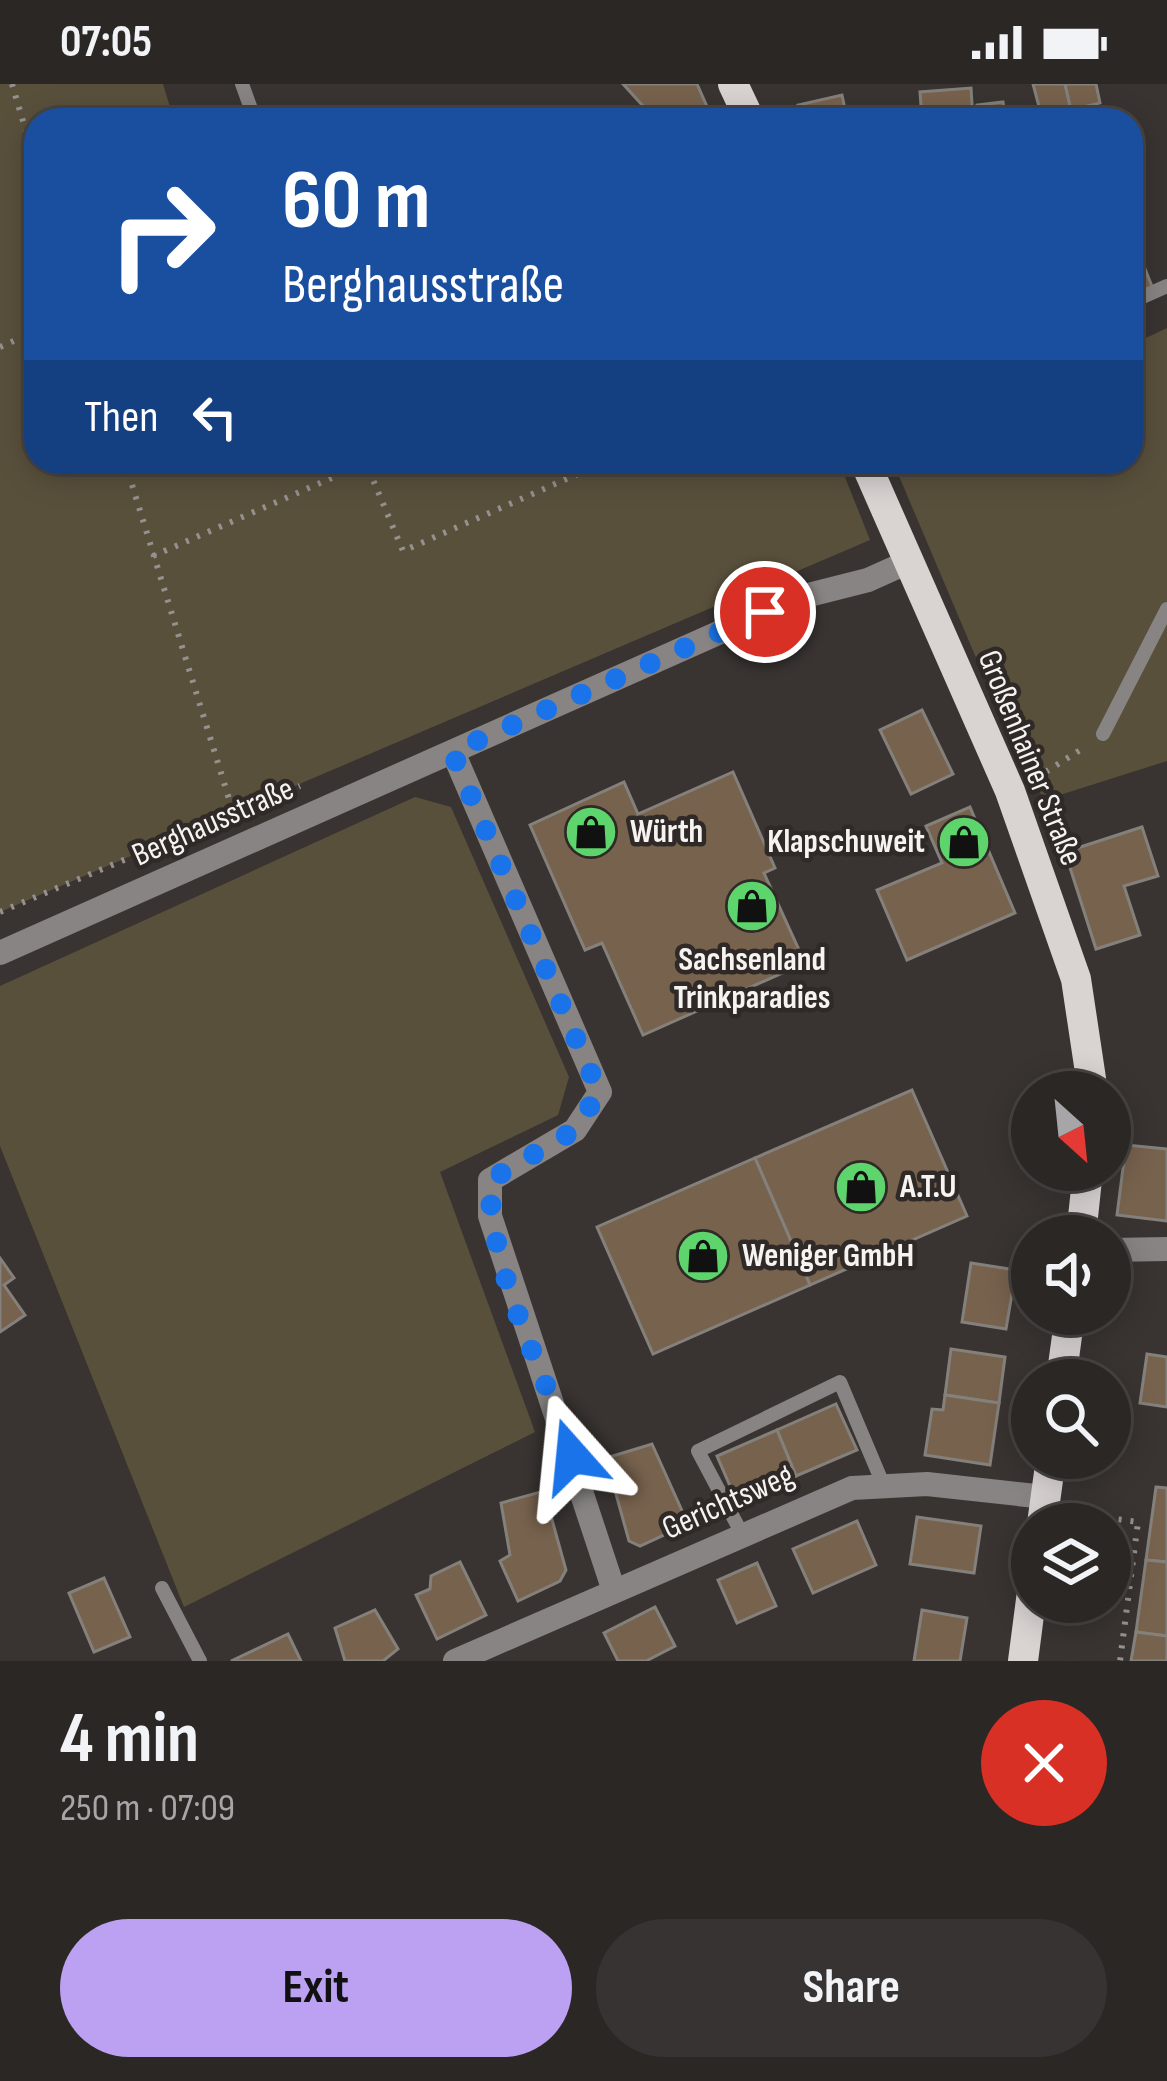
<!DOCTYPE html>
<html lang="en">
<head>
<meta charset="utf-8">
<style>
  body { margin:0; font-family:"Sofia Sans Condensed",sans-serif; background:#373332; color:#f1f3f6; height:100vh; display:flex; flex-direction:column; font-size:45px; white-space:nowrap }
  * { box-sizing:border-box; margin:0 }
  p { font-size:39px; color:#a6a5a7 }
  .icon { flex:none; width:66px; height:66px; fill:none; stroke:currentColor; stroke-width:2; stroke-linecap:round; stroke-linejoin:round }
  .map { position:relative; height:1577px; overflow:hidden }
  .sheet { display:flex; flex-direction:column; background:#2b2725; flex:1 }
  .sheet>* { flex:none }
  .hud { position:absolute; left:24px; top:24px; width:1119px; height:366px; border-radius:36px; box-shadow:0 6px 30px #0003,0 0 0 3px #474442; background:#1a4fa0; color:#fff; overflow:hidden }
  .needle { width:78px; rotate:153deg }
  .fabs { position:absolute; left:1011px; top:987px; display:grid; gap:24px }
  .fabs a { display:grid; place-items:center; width:120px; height:120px; border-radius:50%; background:#2b2725; box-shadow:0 6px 30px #0003,0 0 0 3px #474442; font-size:60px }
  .pin { position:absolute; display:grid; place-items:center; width:102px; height:102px; color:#fff; margin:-51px; border:6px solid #fff; border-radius:50%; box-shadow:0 3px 12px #0007 }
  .me { position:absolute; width:132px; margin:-66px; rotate:342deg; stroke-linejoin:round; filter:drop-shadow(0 0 9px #0008) }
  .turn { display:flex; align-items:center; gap:42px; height:252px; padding:0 60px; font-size:54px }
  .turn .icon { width:156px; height:156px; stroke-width:2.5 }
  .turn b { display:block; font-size:84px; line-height:102px }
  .then { display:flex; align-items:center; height:114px; padding:0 60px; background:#0003; gap:24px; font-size:45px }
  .round { display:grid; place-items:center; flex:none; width:126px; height:126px; border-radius:63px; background:#373332 }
  .headline { display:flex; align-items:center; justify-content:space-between; height:204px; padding:0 60px }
  h1 { font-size:72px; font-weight:700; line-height:90px }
  .button { display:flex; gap:24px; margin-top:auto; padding:24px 60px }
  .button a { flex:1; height:138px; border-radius:72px; background:#bca0f2; color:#111; font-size:48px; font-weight:700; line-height:138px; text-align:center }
  .button a+a { background:#373332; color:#f1f3f6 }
  .status { display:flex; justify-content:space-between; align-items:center; height:84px; padding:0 60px; background:#2b2725; direction:ltr }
  .status svg { height:33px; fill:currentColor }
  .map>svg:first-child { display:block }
  .green { fill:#59503c }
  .building { fill:#77624d; stroke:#84807b; stroke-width:3 }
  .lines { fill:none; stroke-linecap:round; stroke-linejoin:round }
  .path { stroke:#95918f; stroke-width:6; stroke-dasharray:3 9; stroke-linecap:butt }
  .lane { stroke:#878483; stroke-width:14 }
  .street { stroke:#878483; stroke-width:24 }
  .primary { stroke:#d9d3d2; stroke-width:30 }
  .route { stroke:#1a73e8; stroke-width:21; stroke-dasharray:0 37.8 }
  .labels { text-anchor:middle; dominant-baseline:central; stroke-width:9; stroke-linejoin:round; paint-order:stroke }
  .street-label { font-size:33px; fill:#f6f3f1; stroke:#2f2a27 }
  .poi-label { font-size:33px; font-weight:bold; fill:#f6f3f1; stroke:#2f2a27; text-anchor:start }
</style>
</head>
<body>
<div class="status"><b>07:05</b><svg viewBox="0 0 49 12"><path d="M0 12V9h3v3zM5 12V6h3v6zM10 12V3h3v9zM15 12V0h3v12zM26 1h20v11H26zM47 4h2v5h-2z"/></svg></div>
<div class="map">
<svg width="1167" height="1577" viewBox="0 0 1167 1577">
  <rect width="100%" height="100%" fill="#393431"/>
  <g class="green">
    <polygon points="0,0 163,0 174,36 36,36 36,378 839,378 870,456 0,828"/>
    <polygon points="1167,244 1167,677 1044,716 994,616 893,378 1131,378 1131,261"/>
    <polygon points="415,713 451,723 569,993 558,1031 440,1088 535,1348 184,1523 0,1062 0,902"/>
  </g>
  <g class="building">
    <polygon points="623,0 697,0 713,36 640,36 635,29 643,22"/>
    <polygon points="1033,0 1065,0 1071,26 1042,34"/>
    <polygon points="1065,0 1096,0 1100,19 1071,26"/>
    <polygon points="971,4 973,36 922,36 920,8"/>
    <polygon points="842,11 845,25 855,23 858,36 802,36 798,21"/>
    <polygon points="1003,18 1005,32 979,36 977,21"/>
    <polygon points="1136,162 1153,205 1131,214 1131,164"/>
    <polygon points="922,626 953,690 911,710 880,646"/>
    <polygon points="733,688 775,784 764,789 805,879 643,951 602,859 585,866 530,741 624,698 638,730"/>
    <polygon points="970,723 1015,829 907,876 877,806 942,779 926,742"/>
    <polygon points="1142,743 1158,792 1124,802 1140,851 1096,865 1065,768"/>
    <polygon points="912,1006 967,1132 810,1201 755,1074"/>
    <polygon points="1126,1061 1167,1065 1167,1137 1117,1131"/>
    <polygon points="755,1074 810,1201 653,1270 597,1143"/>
    <polygon points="0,1174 14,1194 4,1201 25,1231 0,1248"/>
    <polygon points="971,1179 1016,1186 1006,1245 962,1238"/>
    <polygon points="951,1265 1005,1273 999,1319 945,1311"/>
    <polygon points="1147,1270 1167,1273 1167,1323 1140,1319"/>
    <polygon points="945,1311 999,1319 990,1381 925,1371 932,1325 943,1326"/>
    <polygon points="836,1320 857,1366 796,1392 777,1346"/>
    <polygon points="777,1346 796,1392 737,1418 717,1372"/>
    <polygon points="652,1360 688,1440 640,1462 629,1457 606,1374"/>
    <polygon points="1156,1403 1167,1404 1167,1478 1146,1476"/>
    <polygon points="544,1407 566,1486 560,1497 518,1517 500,1477 510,1471 501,1419"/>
    <polygon points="917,1433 981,1442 974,1489 910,1480"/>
    <polygon points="857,1437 876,1481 813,1509 793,1465"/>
    <polygon points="1146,1476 1167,1478 1167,1552 1136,1548"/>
    <polygon points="460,1478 486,1531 437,1555 416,1511 430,1505 431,1492"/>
    <polygon points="757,1479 776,1522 737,1539 718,1496"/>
    <polygon points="104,1494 130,1553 94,1568 69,1509"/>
    <polygon points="655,1523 675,1562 646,1577 618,1577 604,1549"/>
    <polygon points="375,1526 398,1565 383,1577 345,1577 335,1544"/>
    <polygon points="922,1526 967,1534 960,1577 914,1577"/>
    <polygon points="1136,1548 1167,1552 1167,1577 1131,1577"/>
    <polygon points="288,1550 301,1577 231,1577"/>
  </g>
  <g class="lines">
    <g class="path">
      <polyline points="12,0 36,81"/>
      <polyline points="0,263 36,247"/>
      <polyline points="125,378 234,731"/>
      <polyline points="153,472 366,379 403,467 605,378"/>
      <polyline points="1036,694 1085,663"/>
      <polyline points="0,828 300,702"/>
      <polyline points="1071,1429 1138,1438 1120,1577"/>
    </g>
    <g class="lane">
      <polyline points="242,0 251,25"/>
      <polyline points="1131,218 1167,202"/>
      <polyline points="1103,650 1167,525"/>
      <polyline points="741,1448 698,1367 840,1298 883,1400"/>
      <polyline points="162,1504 200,1577"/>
    </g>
    <g class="street">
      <polyline points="453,668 600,1008 575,1046 490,1096 490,1132 613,1504"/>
      <polyline points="0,869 797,514 868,496 908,478"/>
      <polyline points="1110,1166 1167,1165"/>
      <polyline points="455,1577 852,1404 927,1400 1045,1413"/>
    </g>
    <g class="primary">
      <polyline points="733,0 750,36"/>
      <polyline points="865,378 1010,707 1076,895 1093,1008"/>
      <polyline points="1081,1152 1088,1086"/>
      <polyline points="1061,1296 1070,1230"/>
      <polyline points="1042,1440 1051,1374"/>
      <polyline points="1023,1577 1032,1508"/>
    </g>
  </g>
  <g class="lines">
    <path class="route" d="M572,1372C544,1284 489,1190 490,1096L575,1046L599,1008L452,668L765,528"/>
  </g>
  <defs>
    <g id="shop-disc" transform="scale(2.7)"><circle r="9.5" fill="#5ed56c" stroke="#2f2a27"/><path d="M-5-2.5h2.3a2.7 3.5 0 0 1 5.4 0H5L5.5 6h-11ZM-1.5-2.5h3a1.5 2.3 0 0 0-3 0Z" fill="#111"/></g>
  </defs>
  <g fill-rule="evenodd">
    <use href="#shop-disc" x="591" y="748"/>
    <use href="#shop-disc" x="964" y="758"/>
    <use href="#shop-disc" x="752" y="822"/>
    <use href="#shop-disc" x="861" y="1103"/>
    <use href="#shop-disc" x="703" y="1172"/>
  </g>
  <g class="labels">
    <g class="street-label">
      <text transform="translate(1030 674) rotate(68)">Großenhainer Straße</text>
      <text transform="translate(213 738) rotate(-24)">Berghausstraße</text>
      <text transform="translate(728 1418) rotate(-24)">Gerichtsweg</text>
    </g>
    <g class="poi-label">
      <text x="630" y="748">Würth</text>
      <text x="925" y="758" text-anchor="end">Klapschuweit</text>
      <text x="752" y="876" text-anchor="middle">Sachsenland<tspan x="752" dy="38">Trinkparadies</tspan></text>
      <text x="900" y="1103">A.T.U</text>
      <text x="742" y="1172">Weniger GmbH</text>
    </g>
  </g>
</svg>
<div class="fabs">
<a><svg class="needle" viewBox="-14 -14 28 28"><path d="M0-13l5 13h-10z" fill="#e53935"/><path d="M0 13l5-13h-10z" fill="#a6a5a7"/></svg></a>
<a><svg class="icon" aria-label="sound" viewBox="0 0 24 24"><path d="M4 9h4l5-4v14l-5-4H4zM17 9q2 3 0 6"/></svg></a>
<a><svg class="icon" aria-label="search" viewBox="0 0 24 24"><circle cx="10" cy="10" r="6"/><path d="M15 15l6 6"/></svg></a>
<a><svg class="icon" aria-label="layers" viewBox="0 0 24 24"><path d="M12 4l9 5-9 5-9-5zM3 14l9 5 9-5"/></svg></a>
</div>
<div class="pin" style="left:765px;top:528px;background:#d93025"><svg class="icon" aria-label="arrive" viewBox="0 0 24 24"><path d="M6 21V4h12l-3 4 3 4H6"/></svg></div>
<svg class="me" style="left:572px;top:1372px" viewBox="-20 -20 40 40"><path d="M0-17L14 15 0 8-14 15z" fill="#1a73e8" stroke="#fff" stroke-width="4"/></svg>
<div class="hud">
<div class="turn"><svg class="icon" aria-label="right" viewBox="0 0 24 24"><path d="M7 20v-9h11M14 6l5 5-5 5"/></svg><div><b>60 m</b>Berghausstraße</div></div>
<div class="then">Then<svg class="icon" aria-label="left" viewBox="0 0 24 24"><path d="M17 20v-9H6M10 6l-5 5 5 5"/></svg></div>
</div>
</div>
<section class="sheet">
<div class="headline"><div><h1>4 min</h1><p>250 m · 07:09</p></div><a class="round" style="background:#d93025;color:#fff"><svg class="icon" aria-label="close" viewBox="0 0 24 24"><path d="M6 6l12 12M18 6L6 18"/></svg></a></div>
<div class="button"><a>Exit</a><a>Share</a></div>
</section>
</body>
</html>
